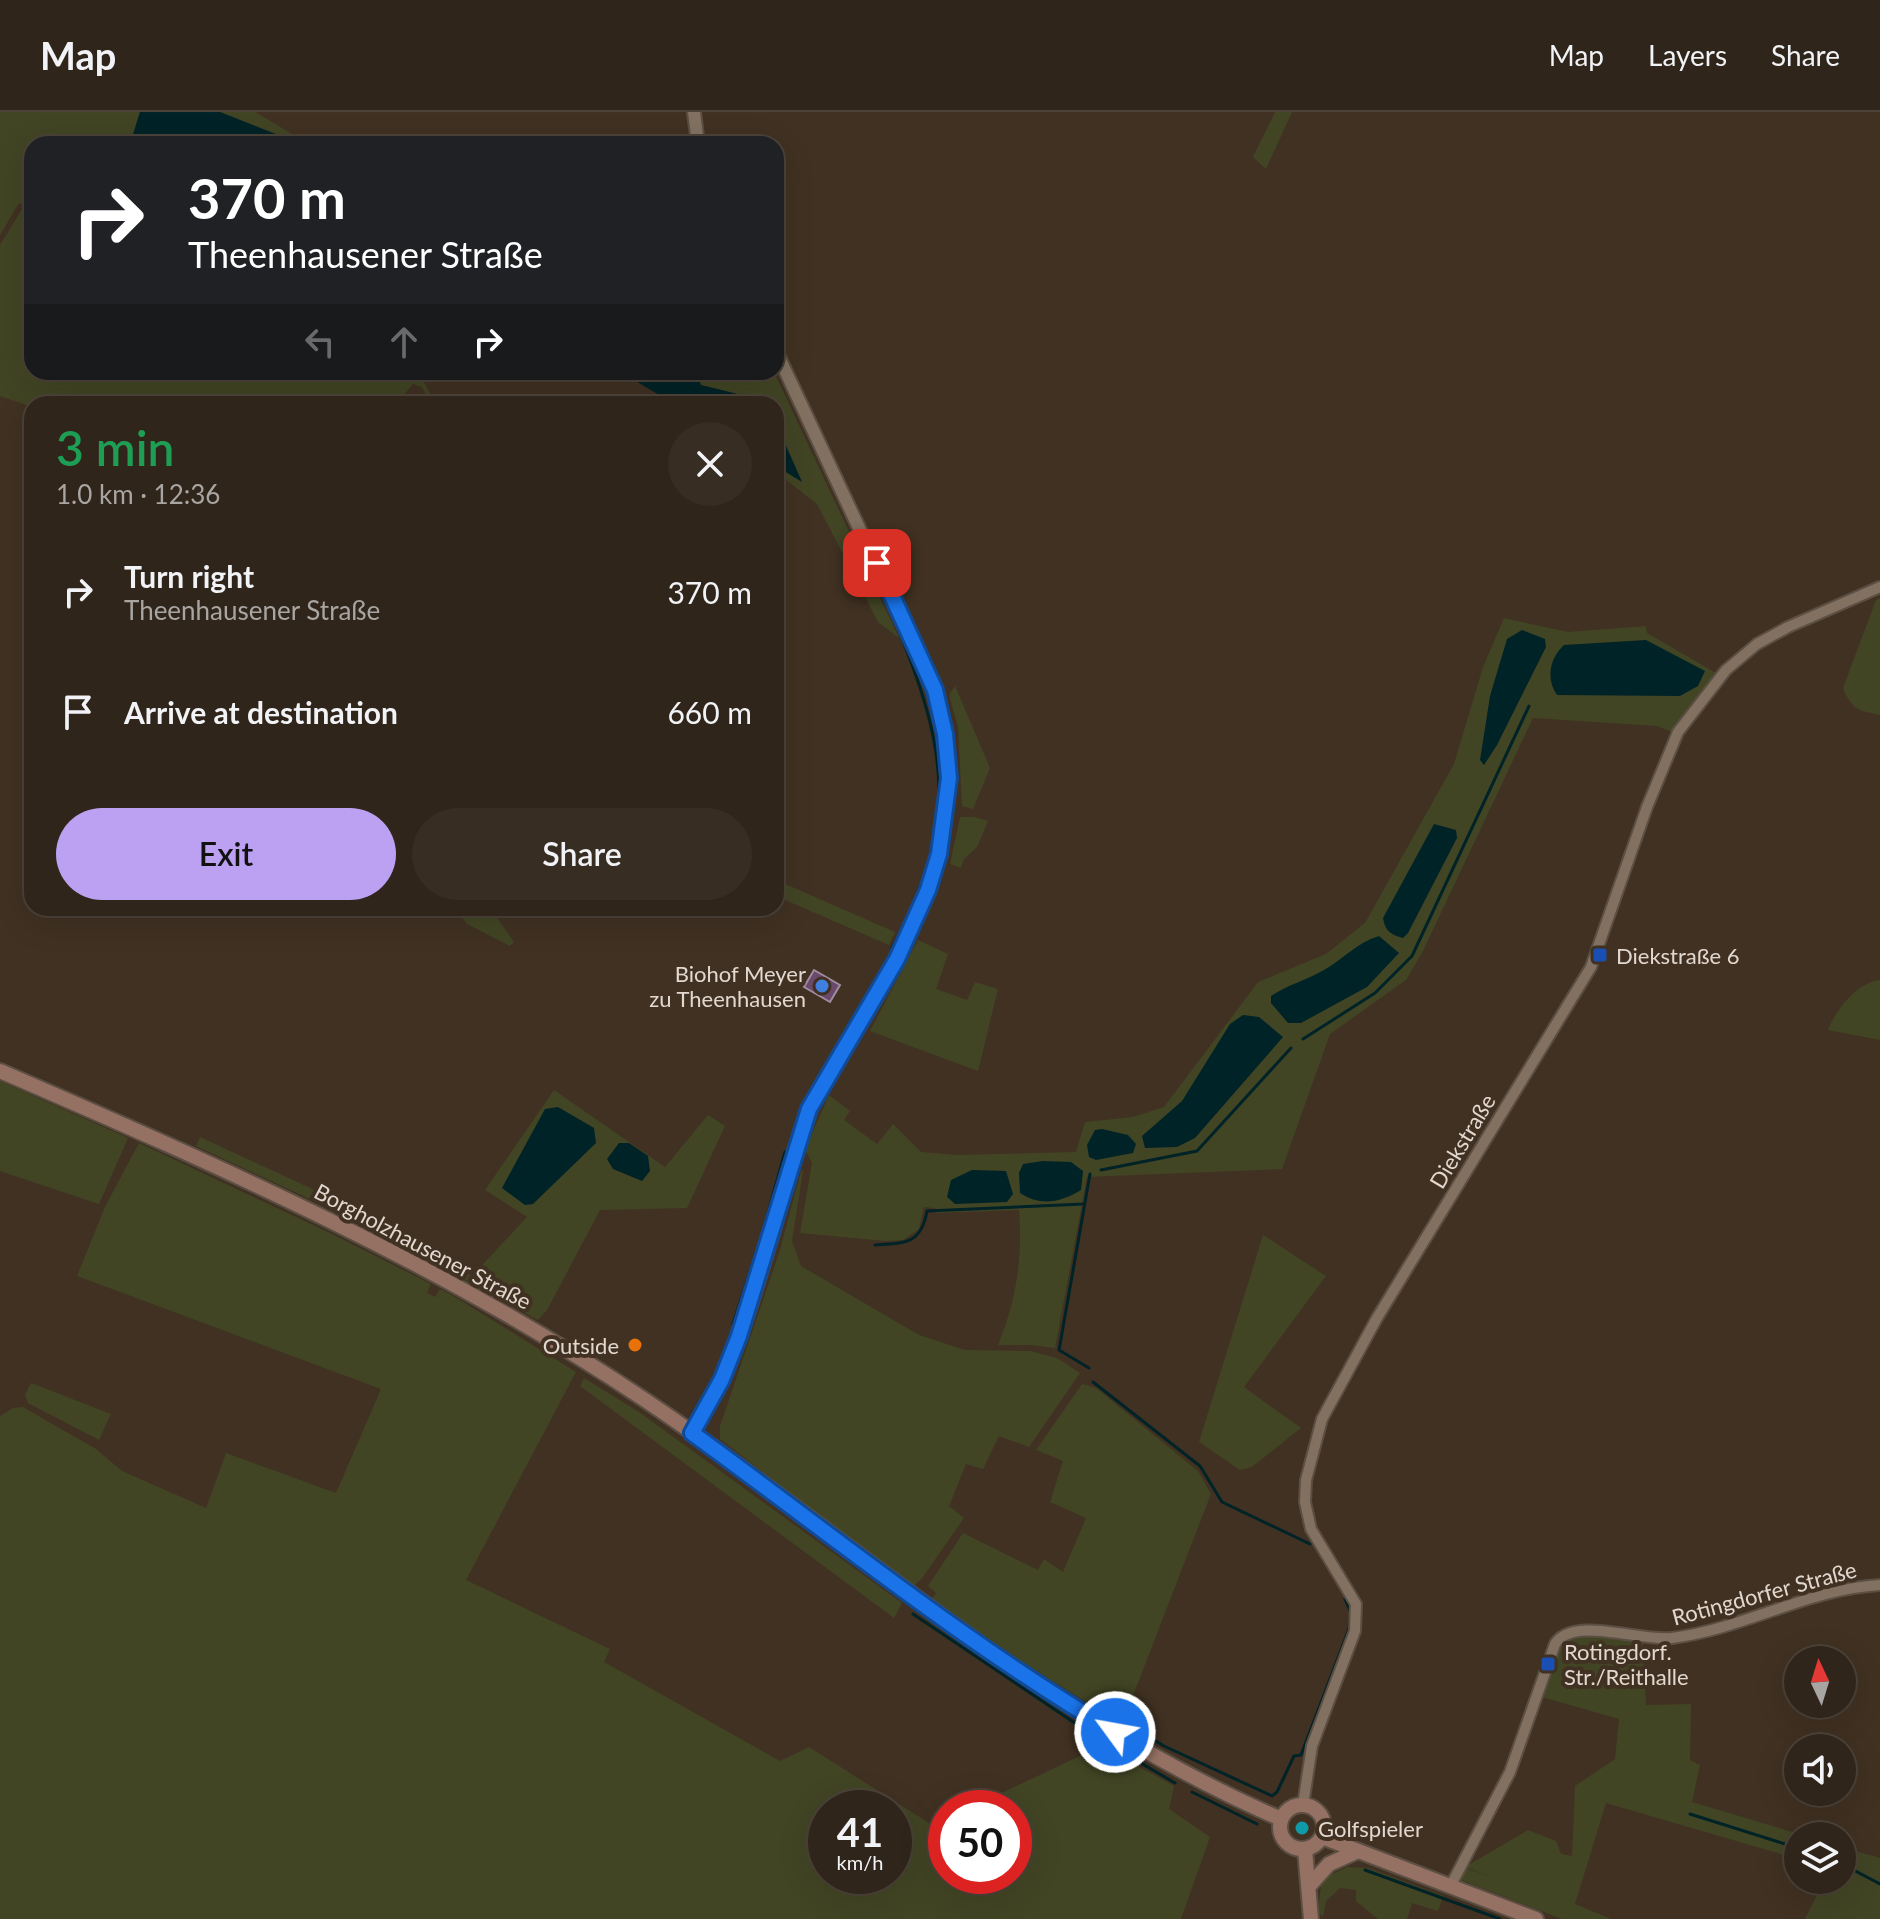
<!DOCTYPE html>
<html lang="en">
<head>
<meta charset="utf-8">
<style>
  body { margin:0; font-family:Lato,sans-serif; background:#382d23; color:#f1f3f6; height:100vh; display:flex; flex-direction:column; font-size:30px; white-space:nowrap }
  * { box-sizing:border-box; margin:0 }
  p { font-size:26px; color:#a8a5a2 }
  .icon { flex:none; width:44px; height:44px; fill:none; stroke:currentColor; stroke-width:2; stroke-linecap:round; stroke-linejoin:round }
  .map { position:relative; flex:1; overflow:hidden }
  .side { position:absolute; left:24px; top:284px; width:760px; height:520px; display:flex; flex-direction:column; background:#30251a; border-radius:24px; box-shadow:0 8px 32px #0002,0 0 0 2px #4b4239 }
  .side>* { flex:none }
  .top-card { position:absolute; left:24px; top:24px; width:760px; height:244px; border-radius:24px; box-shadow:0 8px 32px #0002,0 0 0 2px #4b4239; background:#202124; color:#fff; overflow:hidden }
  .needle { width:52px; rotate:356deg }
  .fabs { position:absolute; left:1784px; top:1534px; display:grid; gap:16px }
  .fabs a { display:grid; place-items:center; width:72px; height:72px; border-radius:50%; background:#30251a; box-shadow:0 8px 32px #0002,0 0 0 2px #4b4239; font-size:40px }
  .speed { position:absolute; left:808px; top:1678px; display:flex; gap:16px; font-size:40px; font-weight:700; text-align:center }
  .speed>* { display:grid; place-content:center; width:104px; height:104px; border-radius:50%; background:#30251a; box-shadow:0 8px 32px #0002,0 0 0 2px #4b4239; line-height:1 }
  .speed small { font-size:20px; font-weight:400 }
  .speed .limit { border:12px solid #d22; background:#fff; color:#111 }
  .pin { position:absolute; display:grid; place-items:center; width:68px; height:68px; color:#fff; margin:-34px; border-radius:16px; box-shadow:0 4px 12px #0006 }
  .me { position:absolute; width:88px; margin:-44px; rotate:302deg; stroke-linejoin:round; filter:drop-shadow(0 0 6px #0008) }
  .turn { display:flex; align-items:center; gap:28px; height:168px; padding:0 32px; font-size:36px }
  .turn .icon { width:104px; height:104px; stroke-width:2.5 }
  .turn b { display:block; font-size:56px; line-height:68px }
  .lanes { display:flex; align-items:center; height:76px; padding:0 32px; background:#0003; justify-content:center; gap:40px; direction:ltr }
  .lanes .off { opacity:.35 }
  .round { display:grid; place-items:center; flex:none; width:84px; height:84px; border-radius:42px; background:#382d23 }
  .overview { display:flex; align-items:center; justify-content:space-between; height:136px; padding:0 32px }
  h1 { font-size:48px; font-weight:600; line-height:60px; color:#1e9e55 }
  .action { display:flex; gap:16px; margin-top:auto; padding:16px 32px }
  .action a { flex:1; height:92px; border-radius:48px; background:#bca0f2; color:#111; font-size:32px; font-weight:600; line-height:92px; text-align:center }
  .action a+a { background:#382d23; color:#f1f3f6 }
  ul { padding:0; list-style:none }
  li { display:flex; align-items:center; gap:24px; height:120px; padding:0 32px }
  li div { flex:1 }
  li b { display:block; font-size:30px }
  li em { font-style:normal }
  header { display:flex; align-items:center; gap:48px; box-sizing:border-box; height:112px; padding:0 40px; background:#30251a; border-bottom:2px solid #4b4239 }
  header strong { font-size:38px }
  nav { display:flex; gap:44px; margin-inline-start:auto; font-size:28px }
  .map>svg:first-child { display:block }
  .green { fill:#424524; fill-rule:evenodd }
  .water { fill:#002327 }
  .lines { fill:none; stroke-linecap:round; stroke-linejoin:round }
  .stream { stroke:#002327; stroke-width:3 }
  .building { fill:#6a496b; stroke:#9f8d9f; stroke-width:2 }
  .minor-casing { stroke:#5b4e42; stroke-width:14 }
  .tertiary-casing { stroke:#5b4e42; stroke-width:16 }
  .secondary-casing { stroke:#5b4e42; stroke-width:18 }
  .minor { stroke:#827161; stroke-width:10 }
  .tertiary { stroke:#827161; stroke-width:12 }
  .secondary { stroke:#957164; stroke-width:14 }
  .route-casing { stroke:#114b97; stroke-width:20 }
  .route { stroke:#1a73e8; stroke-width:14 }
  .transit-dot { fill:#1a4fb4; stroke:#403122; stroke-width:3 }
  .shop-dot { fill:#3f7fe0; stroke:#403122; stroke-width:3 }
  .food-dot { fill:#e8710a; stroke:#403122; stroke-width:3 }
  .culture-dot { fill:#0f9aa8; stroke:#403122; stroke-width:3 }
  .labels { text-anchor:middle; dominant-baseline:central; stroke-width:8; stroke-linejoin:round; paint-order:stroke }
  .poi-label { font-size:22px; fill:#e2d8cf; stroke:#403122; text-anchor:start }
  .street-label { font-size:22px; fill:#e2d8cf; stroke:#403122 }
</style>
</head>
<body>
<header>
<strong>Map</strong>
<nav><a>Map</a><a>Layers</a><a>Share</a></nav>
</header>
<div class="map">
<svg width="1880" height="1807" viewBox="0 0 1880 1807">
  <rect width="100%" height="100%" fill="#403122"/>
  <g class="green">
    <polygon points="0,0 140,0 130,32 32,32 32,260 419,260 435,292 431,292 422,275 413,272 396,292 32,292 32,295 0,284 0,133 24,94 19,91 0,123"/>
    <polygon points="220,0 255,0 309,32 301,32"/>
    <polygon points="1275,0 1292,0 1266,57 1253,45"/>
    <polygon points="695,260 774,260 899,526 878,510 817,392 776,360 776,354 801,368 776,311 776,292 701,273"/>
    <path d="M1880,486V603C1859,599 1851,597 1843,576L1876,488Z"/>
    <path d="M1504,506L1568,520L1646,514L1647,521L1716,561L1672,620L1657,614L1533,606L1423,839L1406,868L1330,922L1282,1057L1087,1065L1055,1236L1031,1233H998C1016,1189 1023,1146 1019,1098L936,1101L935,1096L924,1095L919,1117L903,1128L885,1129L800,1121L812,1051L805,1037L829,983L850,999L844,1008L877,1032L893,1012L921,1040L957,1043L1076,1040L1085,1010L1133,1005L1164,995L1258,870L1326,842L1365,811L1454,652L1483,555Z"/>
    <polygon points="955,574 990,656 973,697 962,694 958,615 949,583"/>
    <polygon points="960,705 975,705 988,709 977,735 964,747 961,756 950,752"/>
    <polygon points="776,768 895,820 889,833 776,784"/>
    <polygon points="455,796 490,796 514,830 510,834 467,812"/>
    <polygon points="918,828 948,842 936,877 967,888 975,870 998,877 978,959 870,919"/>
    <path d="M1880,868V928L1828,918C1836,897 1858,870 1880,868Z"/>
    <polygon points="0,969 128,1026 99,1092 0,1059"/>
    <polygon points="554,978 665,1055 708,1003 725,1014 687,1096 600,1098 547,1198 538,1208 453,1161 455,1156 472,1164 527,1105 485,1078"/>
    <polygon points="200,1025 336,1088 334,1094 329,1096 196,1034"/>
    <path d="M139,1031L330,1121L431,1172L427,1181L435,1185L440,1177L455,1185L576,1260L466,1468L610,1537L604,1550L780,1649L809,1635L932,1713L946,1707V1764H1014V1696H970L1101,1634L1174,1674L1169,1697L1210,1725L1181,1807H0V1304L13,1296L23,1295L96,1337L122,1359L206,1396L226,1341L336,1381L381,1277L77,1164L105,1095ZM826,1696H894V1764H826Z"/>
    <polygon points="801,1059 803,1059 792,1129 801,1154 919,1223 965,1238 1030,1239 1057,1246 1080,1261 1029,1335 999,1324 983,1357 966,1352 949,1394 964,1406 923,1465 913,1475 720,1327 720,1314 779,1141"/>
    <polygon points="345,1093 445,1151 442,1155 345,1104"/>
    <polygon points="1263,1123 1326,1164 1244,1275 1301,1316 1252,1355 1240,1358 1199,1330"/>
    <polygon points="584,1266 639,1300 902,1491 894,1506 580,1274"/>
    <polygon points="31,1271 111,1302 99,1328 28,1291 25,1283"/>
    <polygon points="1082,1272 1096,1276 1198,1359 1211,1382 1122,1612 1022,1550 931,1488 936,1481 928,1474 963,1421 1038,1458 1044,1447 1063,1460 1086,1406 1050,1390 1063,1349 1036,1338"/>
    <polygon points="1598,1523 1643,1531 1646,1593 1691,1592 1690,1648 1700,1653 1692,1690 1806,1724 1798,1724 1798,1747 1606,1691 1575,1792 1611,1807 1562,1807 1461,1768 1465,1756 1495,1766 1465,1755 1528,1718 1556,1729 1561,1742 1572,1744 1575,1674 1615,1647 1619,1607 1542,1585 1561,1530 1573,1524"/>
    <polygon points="1842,1735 1880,1746 1880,1807 1805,1807 1824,1768 1842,1768"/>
    <polygon points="1347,1755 1368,1756 1443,1784 1438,1799 1412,1791 1407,1807 1378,1807 1356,1789 1356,1778 1340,1776 1326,1789 1323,1805 1318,1800 1321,1773 1329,1758 1333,1762"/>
  </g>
  <g class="water">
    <polygon points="140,0 220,0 301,32 130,32"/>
    <polygon points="621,260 695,260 701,273 766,289 768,292 674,292"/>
    <polygon points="776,311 802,370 776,354"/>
    <polygon points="1522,518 1545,527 1546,535 1497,633 1484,653 1480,648 1490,584 1507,527"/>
    <path d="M1646,528L1705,559L1698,574L1680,584L1557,583C1546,567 1549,547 1564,533Z"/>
    <path d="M1434,712L1456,718L1457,726L1408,821L1403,826C1391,823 1385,819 1383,806Z"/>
    <path d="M1379,824L1399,841L1367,875L1301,911H1288L1271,891V884C1287,873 1307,868 1324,858C1343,847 1358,830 1379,824Z"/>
    <polygon points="1243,903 1259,905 1283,925 1195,1026 1177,1035 1145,1036 1142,1024 1182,989 1230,912"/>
    <polygon points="558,995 594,1016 596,1031 533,1092 525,1093 502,1076 545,997"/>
    <polygon points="1102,1017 1128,1023 1136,1032 1133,1041 1096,1048 1089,1045 1087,1033 1095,1018"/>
    <polygon points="619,1031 629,1031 648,1044 650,1059 642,1069 613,1057 607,1047"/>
    <path d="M1043,1049L1071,1050L1083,1059L1081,1078C1061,1090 1041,1095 1020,1081L1019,1061L1023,1052Z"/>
    <polygon points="972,1058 1006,1059 1013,1082 1007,1090 955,1092 947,1085 951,1068"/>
  </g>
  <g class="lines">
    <g class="stream">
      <polyline points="688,31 688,32"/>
      <path d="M892,836C956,716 950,646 901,524"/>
      <polyline points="1303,927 1375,881 1412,844 1529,594"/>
      <polyline points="1101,1058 1197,1039 1291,936"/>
      <path d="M875,1133C904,1131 921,1133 927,1099L1084,1092"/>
      <polyline points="733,1212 761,1126 785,1040"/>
      <polyline points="1089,1256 1059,1238 1090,1062"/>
      <polyline points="1093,1270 1200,1354 1222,1390 1310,1432"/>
      <polyline points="913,1502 1094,1624"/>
      <polyline points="1126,1611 1164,1634 1272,1684 1277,1680 1294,1644 1301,1643 1349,1517 1351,1501 1345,1487"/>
      <polyline points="1105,1630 1175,1671"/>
      <polyline points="1192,1680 1257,1712"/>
      <polyline points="1690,1702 1798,1736"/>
      <polyline points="1842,1752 1880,1772"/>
      <polyline points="1365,1758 1500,1807"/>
    </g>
  </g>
  <polygon class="building" points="814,858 840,873 830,890 804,875"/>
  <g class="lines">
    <g class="minor-casing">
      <g id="minor">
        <polyline points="1303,1693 1312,1634 1355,1519 1356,1492 1311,1417 1305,1390 1306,1368 1322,1307 1377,1206 1591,855 1647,695 1678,620 1726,558 1757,532 1788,515 1880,475"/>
        <path d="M1450,1775L1510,1660L1555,1532C1573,1503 1641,1530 1672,1526C1743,1517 1808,1477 1880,1473"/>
      </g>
    </g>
    <g class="tertiary-casing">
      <g id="tertiary">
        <polyline points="694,0 698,32"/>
        <path d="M692,1321C701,1303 713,1286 722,1268C743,1225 756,1177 770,1131C784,1087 790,1040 809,998C823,967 844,938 861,909C930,793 968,715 935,578L776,239"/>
      </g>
    </g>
    <g class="secondary-casing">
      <g id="secondary">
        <path d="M0,959C222,1055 444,1153 645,1288C858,1431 1042,1604 1281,1707"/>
        <circle cx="1302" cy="1715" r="22"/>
        <polyline points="1322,1725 1536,1807"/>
        <polyline points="1305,1738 1311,1807"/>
        <polyline points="1310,1773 1329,1752 1358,1739"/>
      </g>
    </g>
    <use href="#minor" class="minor"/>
    <use href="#tertiary" class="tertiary"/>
    <use href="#secondary" class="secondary"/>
  </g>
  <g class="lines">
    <g class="route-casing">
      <path id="route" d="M877,451L935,578L945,622L949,666L939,742L928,778L897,847L809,997L739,1224L722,1267L692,1321C832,1423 966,1532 1115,1620"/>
    </g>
    <use href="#route" class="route"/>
  </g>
  <g class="transit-dot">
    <rect x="1592" y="835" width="16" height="16" rx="4"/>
    <rect x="1540" y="1544" width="16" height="16" rx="4"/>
  </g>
  <circle class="shop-dot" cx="822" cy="874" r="8"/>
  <circle class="food-dot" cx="635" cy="1233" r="8"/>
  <circle class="culture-dot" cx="1302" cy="1716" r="8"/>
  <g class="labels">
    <g class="poi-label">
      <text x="1616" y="843">Diekstraße 6</text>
      <text x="806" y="861" text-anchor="end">Biohof Meyer<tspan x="806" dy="25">zu Theenhausen</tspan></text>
      <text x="619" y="1233" text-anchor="end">Outside</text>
      <text x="1564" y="1539">Rotingdorf.<tspan x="1564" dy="25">Str./Reithalle</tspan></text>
      <text x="1318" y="1716">Golfspieler</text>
    </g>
    <g class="street-label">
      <text transform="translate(1462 1029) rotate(-59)">Diekstraße</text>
      <text transform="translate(423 1134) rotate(28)">Borgholzhausener Straße</text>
      <text transform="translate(1764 1481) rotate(-15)">Rotingdorfer Straße</text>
    </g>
  </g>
</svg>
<div class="fabs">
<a><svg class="needle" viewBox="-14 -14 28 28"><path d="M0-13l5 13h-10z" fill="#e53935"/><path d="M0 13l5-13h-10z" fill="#a8a5a2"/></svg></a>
<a><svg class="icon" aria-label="sound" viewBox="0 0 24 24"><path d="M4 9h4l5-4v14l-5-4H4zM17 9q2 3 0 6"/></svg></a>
<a><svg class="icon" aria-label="layers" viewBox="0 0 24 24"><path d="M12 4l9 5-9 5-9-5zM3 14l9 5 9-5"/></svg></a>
</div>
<div class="speed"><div>41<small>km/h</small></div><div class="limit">50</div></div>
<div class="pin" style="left:877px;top:451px;background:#d93025"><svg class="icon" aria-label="arrive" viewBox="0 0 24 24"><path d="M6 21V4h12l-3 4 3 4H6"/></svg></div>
<svg class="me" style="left:1115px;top:1620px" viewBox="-20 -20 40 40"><circle r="17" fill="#1a73e8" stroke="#fff" stroke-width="3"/><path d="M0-11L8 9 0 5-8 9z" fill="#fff"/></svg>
<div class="top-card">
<div class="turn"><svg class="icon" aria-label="right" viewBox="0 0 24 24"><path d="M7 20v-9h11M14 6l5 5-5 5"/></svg><div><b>370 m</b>Theenhausener Straße</div></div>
<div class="lanes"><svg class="icon off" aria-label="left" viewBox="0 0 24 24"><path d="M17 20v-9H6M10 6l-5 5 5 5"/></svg><svg class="icon off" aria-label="ahead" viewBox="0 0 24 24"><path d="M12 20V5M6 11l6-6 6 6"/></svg><svg class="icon" aria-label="right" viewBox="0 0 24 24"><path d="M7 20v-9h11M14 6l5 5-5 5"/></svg></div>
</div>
<section class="side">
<div class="overview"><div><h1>3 min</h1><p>1.0 km · 12:36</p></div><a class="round"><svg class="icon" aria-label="close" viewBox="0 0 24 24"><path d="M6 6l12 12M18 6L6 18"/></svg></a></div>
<ul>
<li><svg class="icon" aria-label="right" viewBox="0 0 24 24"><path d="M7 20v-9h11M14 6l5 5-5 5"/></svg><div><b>Turn right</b><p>Theenhausener Straße</p></div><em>370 m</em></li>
<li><svg class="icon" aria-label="arrive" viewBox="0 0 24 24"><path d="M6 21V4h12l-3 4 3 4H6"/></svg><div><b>Arrive at destination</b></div><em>660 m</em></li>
</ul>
<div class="action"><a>Exit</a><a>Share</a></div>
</section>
</div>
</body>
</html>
